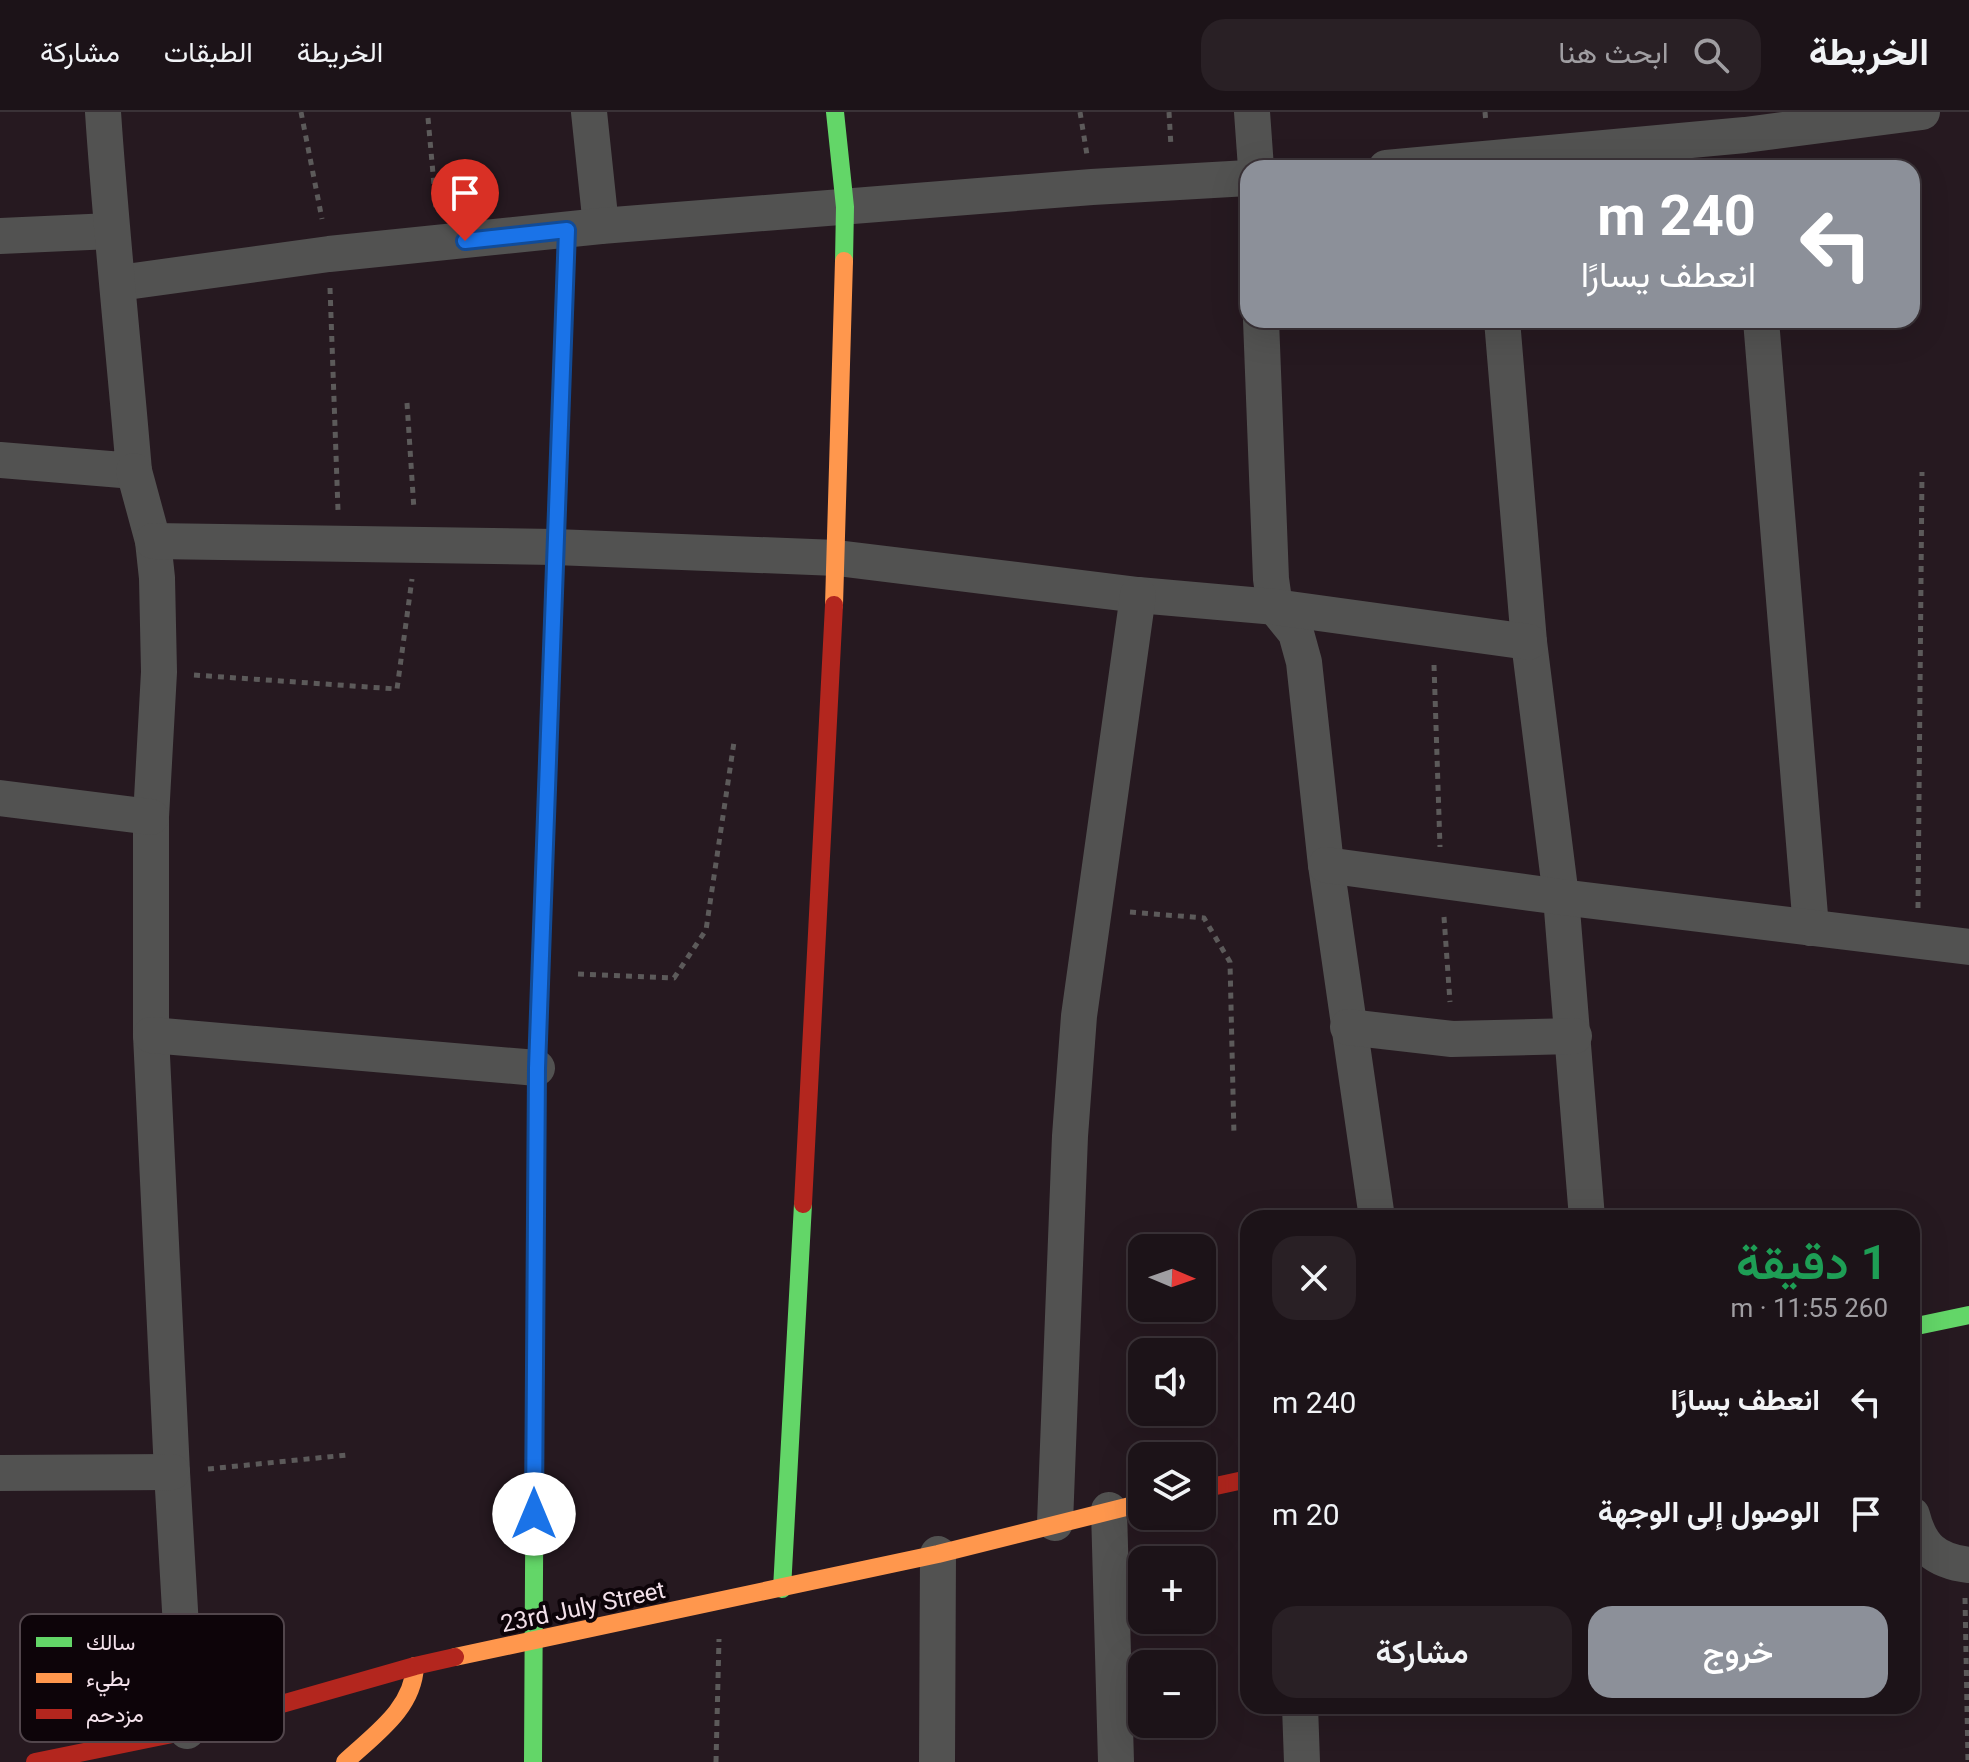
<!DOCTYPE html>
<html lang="ar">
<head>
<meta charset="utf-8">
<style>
  body { margin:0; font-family:Roboto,Vazirmatn,sans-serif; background:#292025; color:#f1f3f6; direction:rtl; height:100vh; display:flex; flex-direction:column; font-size:30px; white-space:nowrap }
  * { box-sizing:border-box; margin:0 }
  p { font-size:26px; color:#a09ea2 }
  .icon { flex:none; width:44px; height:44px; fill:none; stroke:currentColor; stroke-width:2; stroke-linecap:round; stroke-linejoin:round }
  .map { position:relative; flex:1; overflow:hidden; direction:ltr }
  .details { position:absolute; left:1240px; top:1098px; width:680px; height:504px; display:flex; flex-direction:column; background:#1c1318; border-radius:24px; box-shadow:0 8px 32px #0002,0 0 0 2px #3a3237; direction:rtl }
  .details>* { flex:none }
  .hud { position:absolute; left:1240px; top:48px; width:680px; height:168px; border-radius:24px; box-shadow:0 8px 32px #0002,0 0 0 2px #3a3237; direction:rtl; background:#8c9099; color:#fff; overflow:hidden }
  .needle { width:52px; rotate:92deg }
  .buttons { position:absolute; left:1128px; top:1122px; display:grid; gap:16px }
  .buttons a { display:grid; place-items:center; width:88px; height:88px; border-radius:16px; background:#1c1318; box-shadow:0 8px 32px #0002,0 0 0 2px #3a3237; font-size:40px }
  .pin { position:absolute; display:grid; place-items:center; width:68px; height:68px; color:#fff; margin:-82px -34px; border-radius:50% 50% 50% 0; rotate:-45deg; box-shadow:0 0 8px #0007 }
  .pin .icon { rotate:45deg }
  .me { position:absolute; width:88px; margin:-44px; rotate:0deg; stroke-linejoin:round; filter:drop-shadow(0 0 6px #0008) }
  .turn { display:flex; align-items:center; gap:28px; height:168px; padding:0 32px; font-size:36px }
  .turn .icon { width:104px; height:104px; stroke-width:2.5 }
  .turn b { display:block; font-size:56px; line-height:68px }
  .round { display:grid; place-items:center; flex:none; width:84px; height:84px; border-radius:24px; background:#292025 }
  .overview { display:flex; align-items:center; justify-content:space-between; height:136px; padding:0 32px }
  h1 { font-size:48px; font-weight:600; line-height:60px; color:#1e9e55 }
  .action { display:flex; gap:16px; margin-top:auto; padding:16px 32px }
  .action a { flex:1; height:92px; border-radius:24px; background:#8c9099; color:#fff; font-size:32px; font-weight:600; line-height:92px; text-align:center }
  .action a+a { background:#292025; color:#f1f3f6 }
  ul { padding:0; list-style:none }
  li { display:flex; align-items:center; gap:24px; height:112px; padding:0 32px }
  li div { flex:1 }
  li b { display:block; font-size:30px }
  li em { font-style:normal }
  header { display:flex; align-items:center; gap:48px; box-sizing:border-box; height:112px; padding:0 40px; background:#1c1318; border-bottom:2px solid #3a3237 }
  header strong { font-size:38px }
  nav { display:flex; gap:44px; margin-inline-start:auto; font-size:28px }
  .search { width:560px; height:72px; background:#292025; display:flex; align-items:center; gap:20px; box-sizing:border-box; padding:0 28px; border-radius:24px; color:#a09ea2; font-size:30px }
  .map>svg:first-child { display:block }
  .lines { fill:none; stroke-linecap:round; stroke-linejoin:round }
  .path { stroke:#5c5a5a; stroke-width:5; stroke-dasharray:6 6; stroke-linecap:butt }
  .street { stroke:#525251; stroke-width:36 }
  .fast { stroke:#63d668; stroke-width:18 }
  .slow { stroke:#ff974d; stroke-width:18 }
  .jam { stroke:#b3261e; stroke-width:18 }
  .route-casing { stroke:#114b97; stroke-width:20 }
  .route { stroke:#1a73e8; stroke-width:14 }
  .labels { text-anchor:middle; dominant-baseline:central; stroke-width:8; stroke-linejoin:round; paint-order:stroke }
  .street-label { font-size:24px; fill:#f3e1ea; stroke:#0d0409 }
  .key { fill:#0d0409; stroke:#52464c; stroke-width:2 }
  .key-label { font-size:22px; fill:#f3e1ea }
</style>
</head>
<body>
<header>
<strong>الخريطة</strong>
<div class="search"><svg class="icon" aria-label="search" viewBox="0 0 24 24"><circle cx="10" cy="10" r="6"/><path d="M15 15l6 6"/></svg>ابحث هنا</div>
<nav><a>الخريطة</a><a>الطبقات</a><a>مشاركة</a></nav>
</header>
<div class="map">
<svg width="1969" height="1650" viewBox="0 0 1969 1650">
  <rect width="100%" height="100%" fill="#261920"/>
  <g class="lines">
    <g class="path">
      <polyline points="301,0 322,107"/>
      <polyline points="1080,0 1087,43"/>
      <polyline points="1169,0 1171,35"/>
      <polyline points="1485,0 1486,11"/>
      <polyline points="428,6 436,95"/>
      <polyline points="330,176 338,398"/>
      <polyline points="407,291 414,398"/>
      <polyline points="1434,553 1440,735"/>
      <polyline points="194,563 397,577 412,467"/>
      <polyline points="1918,796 1922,360"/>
      <polyline points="1130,800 1204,806 1230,850 1234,1024"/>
      <polyline points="1444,805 1450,890"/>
      <polyline points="578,862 674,866 706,818 734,630"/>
      <polyline points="208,1357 347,1343"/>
      <polyline points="1965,1486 1968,1650"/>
      <polyline points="716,1650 719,1527"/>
    </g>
    <g class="street">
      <polyline points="589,0 601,114"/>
      <polyline points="1252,0 1256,56"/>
      <polyline points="1386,56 1745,23 1922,0"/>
      <polyline points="0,124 111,119"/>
      <polyline points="119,171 329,142 601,114 1092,75 1248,66"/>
      <polyline points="1261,208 1271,467 1275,495 1296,521 1304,550 1326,753 1377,1106"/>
      <polyline points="1502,208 1529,530 1561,785 1587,1106"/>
      <polyline points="1761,208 1811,816"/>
      <path d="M0,348L134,359C124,239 111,120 103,0"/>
      <polyline points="134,359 153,429 157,466 159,560 151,705 151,923 172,1360 187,1619"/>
      <polyline points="153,429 555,435 837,446 1138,483 1275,495 1529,530"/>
      <polyline points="0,686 151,705"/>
      <polyline points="1326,753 1561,785 1969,835"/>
      <polyline points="1348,915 1452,927 1574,924"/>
      <polyline points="151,923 537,956"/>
      <polyline points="0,1361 172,1360"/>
      <polyline points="1109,1398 1116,1650"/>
      <path d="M1912,1403C1920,1435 1935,1449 1969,1453"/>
      <polyline points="1055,1411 1070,1024 1079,904 1138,483"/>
      <polyline points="1300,1594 1302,1650"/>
      <polyline points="937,1650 938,1442"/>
    </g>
    <g class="fast">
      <polyline points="835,0 845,95 844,149"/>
      <polyline points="545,736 567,118"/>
      <polyline points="1912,1215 1969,1203"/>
      <polyline points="782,1477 803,1092"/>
      <polyline points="533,1650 536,1089"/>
    </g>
    <g class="slow">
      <polyline points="834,493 844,149"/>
      <polyline points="536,1089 537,956 545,736"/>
      <polyline points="455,1545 938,1442 1142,1391"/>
      <path d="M345,1650C375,1622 413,1597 415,1554"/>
    </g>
    <g class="jam">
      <polyline points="803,1092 834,493"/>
      <polyline points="1202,1377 1248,1367"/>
      <polyline points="35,1650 187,1619 415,1554 455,1545"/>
    </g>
  </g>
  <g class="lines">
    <g class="route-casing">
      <polyline id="route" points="465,129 567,118 537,956 534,1402"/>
    </g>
    <use href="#route" class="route"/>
  </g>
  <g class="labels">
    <g class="street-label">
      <text transform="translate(583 1495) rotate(-12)">23rd July Street</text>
    </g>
  </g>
  <rect x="20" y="1502" width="264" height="128" rx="12" class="key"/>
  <rect x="36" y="1525" width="36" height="10" fill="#63d668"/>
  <rect x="36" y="1561" width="36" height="10" fill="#ff974d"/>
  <rect x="36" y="1597" width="36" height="10" fill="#b3261e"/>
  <g class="key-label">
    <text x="86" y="1538">سالك</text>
    <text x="86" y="1574">بطيء</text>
    <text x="86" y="1610">مزدحم</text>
  </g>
</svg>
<div class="buttons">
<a><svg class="needle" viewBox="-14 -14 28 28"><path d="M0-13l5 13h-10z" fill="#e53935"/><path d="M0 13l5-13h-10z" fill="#a09ea2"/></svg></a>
<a><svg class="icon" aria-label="sound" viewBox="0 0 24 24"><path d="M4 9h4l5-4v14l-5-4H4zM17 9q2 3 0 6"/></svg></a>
<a><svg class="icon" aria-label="layers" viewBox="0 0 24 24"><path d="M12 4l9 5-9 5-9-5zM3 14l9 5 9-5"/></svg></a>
<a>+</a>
<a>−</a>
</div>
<div class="pin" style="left:465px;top:129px;background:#d93025"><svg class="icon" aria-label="arrive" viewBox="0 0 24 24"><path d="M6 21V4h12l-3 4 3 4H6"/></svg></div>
<svg class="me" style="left:534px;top:1402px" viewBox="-20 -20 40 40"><circle r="19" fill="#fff"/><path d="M0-13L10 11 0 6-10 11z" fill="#1a73e8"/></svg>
<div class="hud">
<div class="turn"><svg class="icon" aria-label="left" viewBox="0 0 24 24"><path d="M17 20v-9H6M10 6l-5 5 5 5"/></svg><div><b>240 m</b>انعطف يسارًا</div></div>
</div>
<section class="details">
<div class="overview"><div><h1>1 دقيقة</h1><p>260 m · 11:55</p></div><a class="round"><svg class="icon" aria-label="close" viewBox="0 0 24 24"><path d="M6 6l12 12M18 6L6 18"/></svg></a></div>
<ul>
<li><svg class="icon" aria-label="left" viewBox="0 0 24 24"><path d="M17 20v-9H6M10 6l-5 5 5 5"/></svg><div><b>انعطف يسارًا</b></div><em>240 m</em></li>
<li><svg class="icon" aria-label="arrive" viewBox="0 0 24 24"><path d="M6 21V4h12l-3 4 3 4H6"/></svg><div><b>الوصول إلى الوجهة</b></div><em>20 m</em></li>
</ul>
<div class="action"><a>خروج</a><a>مشاركة</a></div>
</section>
</div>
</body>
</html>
